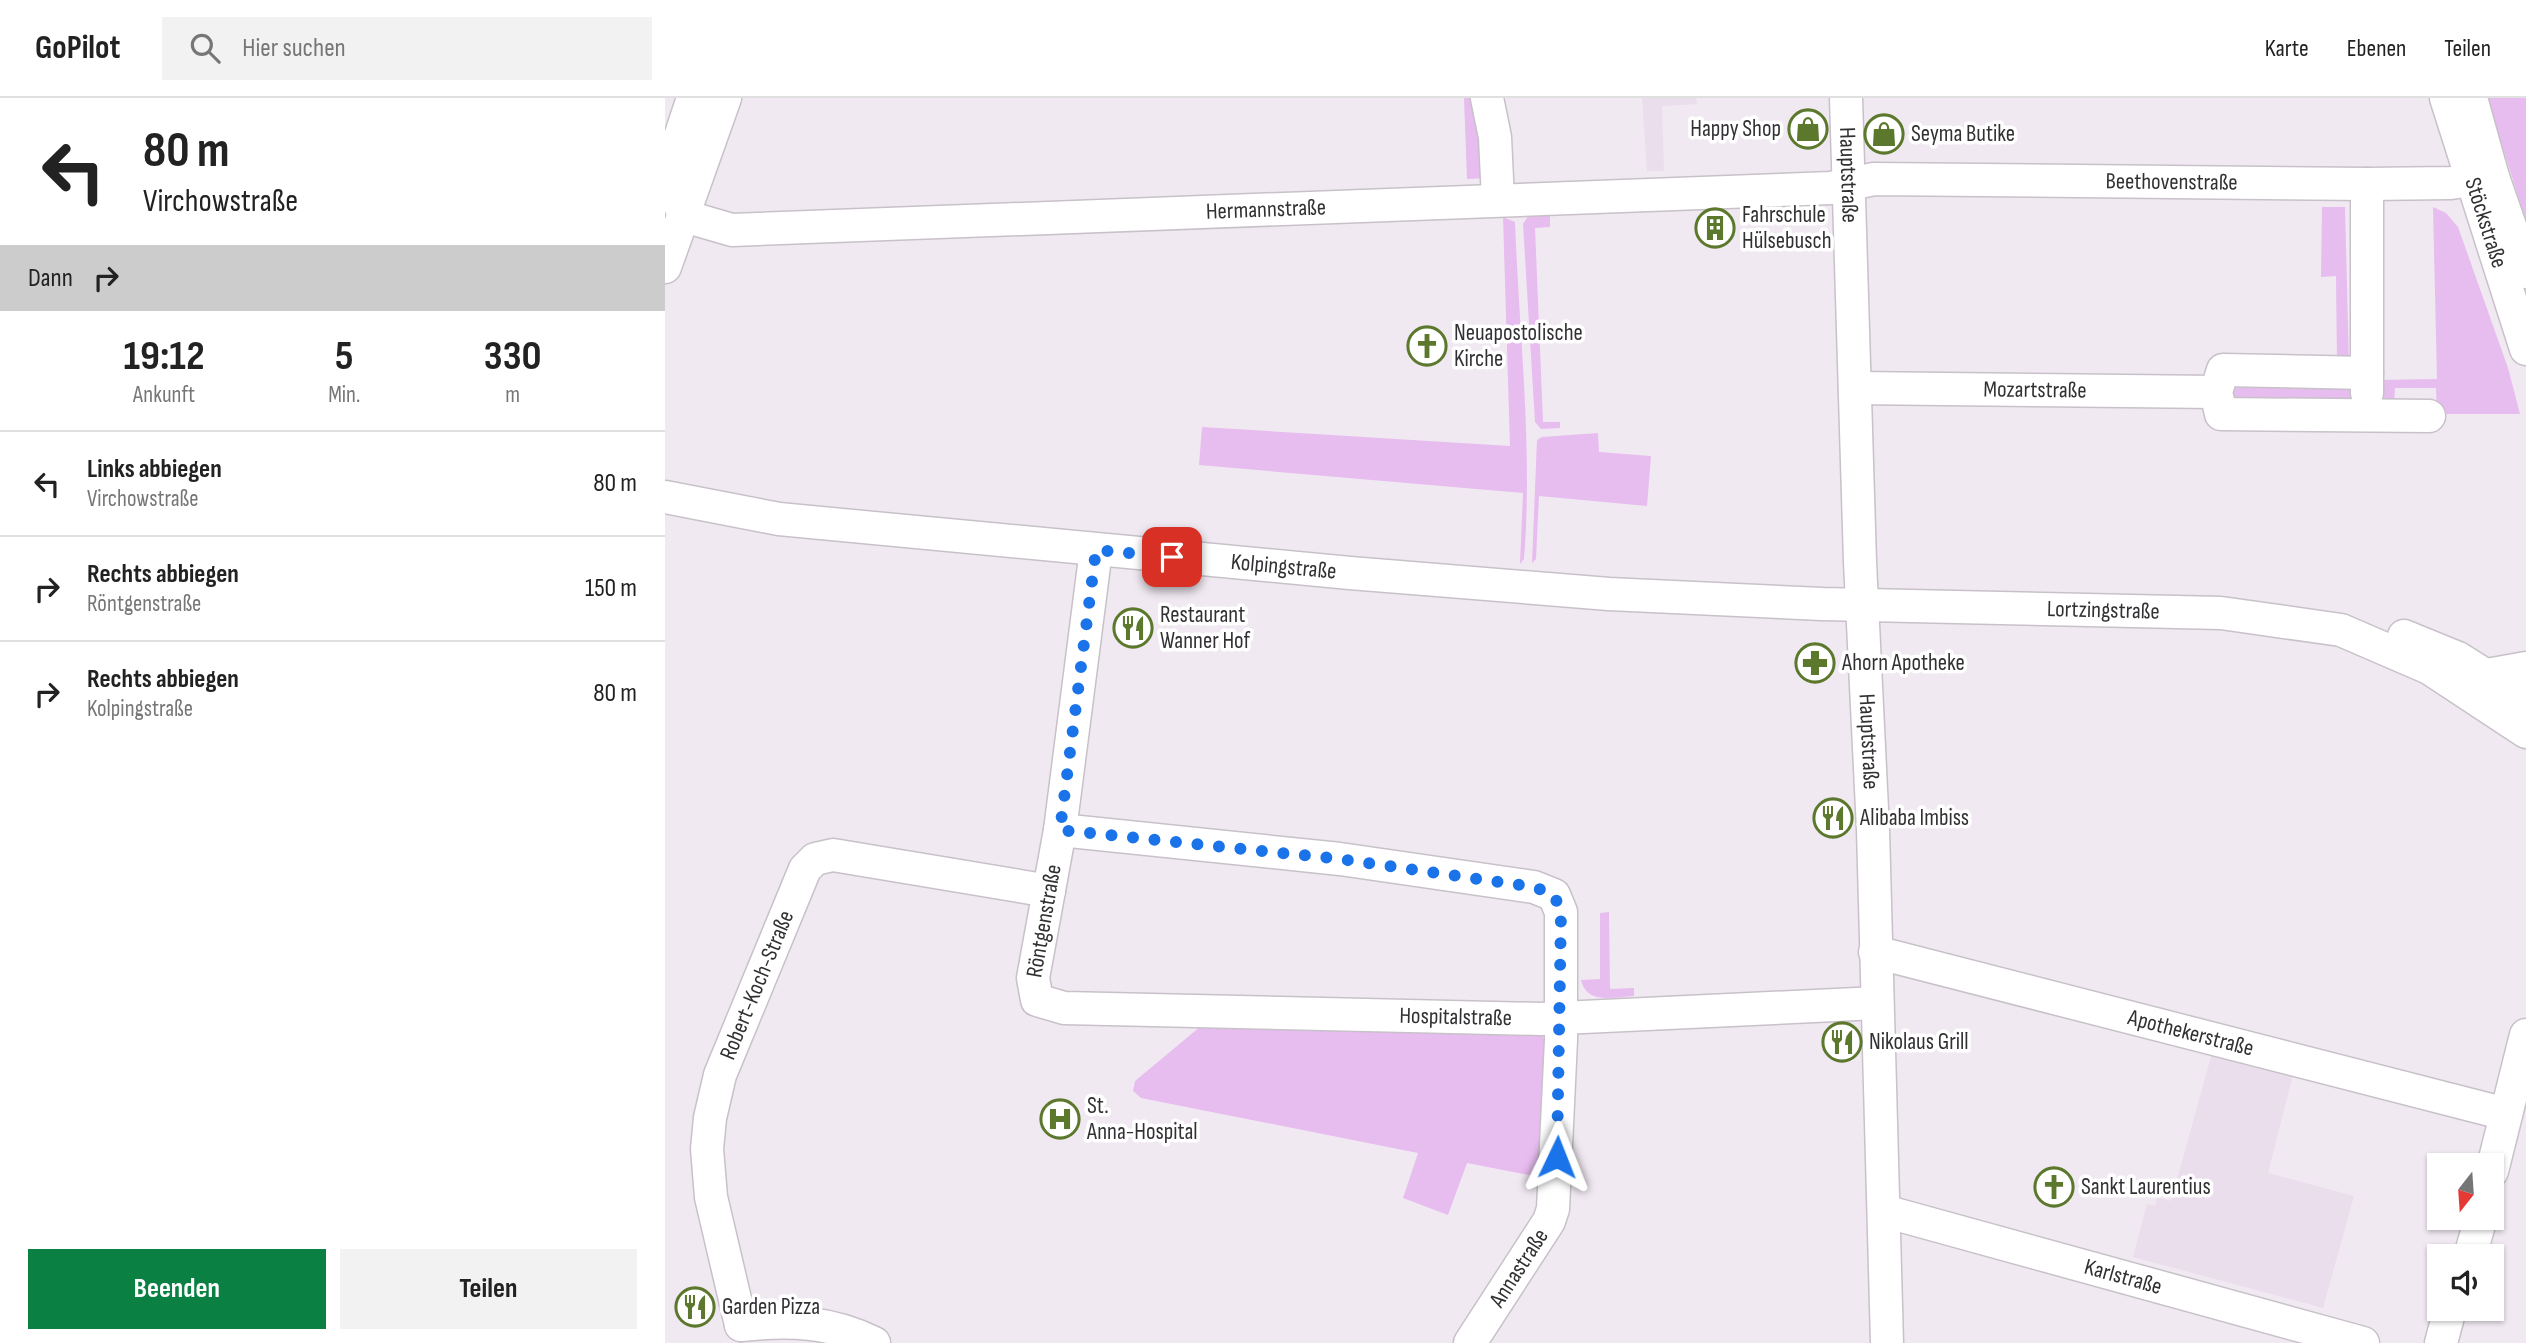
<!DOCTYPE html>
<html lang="de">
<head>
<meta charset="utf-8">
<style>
  body { margin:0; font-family:"Sofia Sans Condensed",sans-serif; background:#f2f2f2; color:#222; height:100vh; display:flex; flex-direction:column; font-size:26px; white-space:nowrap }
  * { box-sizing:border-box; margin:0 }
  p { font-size:23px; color:#767676 }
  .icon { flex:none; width:38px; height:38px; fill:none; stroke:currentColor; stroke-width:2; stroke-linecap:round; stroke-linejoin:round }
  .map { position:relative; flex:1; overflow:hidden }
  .details { display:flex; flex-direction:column; background:#fff; width:665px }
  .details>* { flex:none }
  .hud { background:#fff; color:#222; overflow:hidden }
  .needle { width:46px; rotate:197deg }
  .tools { position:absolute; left:1762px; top:1055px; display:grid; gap:14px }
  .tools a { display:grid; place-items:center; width:77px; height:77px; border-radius:0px; background:#fff; box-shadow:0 2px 5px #0004; font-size:35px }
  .pin { position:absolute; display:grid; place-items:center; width:60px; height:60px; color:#fff; margin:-30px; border-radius:14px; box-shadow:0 4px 10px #0006 }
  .me { position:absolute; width:77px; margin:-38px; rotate:2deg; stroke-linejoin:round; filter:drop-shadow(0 0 5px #0008) }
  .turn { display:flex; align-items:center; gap:24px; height:147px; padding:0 28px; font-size:32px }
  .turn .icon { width:91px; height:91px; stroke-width:2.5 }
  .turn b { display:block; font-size:49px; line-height:60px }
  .then { display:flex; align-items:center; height:66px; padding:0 28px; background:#0003; gap:14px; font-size:26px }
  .eta { display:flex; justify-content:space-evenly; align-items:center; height:119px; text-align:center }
  .eta b { font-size:42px; font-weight:700; line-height:49px }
  .primary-button { display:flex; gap:14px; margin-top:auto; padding:14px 28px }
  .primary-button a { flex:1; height:80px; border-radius:0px; background:#0b8043; color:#fff; font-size:28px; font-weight:700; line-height:80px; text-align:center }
  .primary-button a+a { background:#f2f2f2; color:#222 }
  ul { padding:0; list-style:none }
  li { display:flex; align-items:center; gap:21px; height:105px; padding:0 28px; border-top:2px solid #e0e0e0 }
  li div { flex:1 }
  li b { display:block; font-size:26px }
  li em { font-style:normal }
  header { display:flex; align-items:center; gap:42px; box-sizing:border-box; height:98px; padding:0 35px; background:#fff; border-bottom:2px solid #e0e0e0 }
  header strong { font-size:33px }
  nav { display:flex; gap:38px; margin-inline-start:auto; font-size:24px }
  .search { width:490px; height:63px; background:#f2f2f2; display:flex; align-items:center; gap:18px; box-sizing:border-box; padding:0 24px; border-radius:0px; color:#767676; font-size:26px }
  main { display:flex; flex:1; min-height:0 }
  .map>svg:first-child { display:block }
  .built { fill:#eaddec }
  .green { fill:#e7bcef }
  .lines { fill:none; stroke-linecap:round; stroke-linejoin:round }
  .minor-casing { stroke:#c8c1c9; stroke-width:35 }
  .minor { stroke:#fff; stroke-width:32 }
  .route { stroke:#1a73e8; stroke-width:12; stroke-dasharray:0 21.6 }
  .labels { text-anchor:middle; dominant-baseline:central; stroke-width:7; stroke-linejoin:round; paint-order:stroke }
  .poi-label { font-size:23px; fill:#323033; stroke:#fff; text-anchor:start }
  .street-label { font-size:23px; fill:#323033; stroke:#fff }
</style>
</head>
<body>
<header>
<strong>GoPilot</strong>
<div class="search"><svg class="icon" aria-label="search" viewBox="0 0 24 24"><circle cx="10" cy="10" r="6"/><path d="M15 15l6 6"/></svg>Hier suchen</div>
<nav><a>Karte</a><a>Ebenen</a><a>Teilen</a></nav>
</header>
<main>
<section class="details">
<div class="hud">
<div class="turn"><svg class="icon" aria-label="left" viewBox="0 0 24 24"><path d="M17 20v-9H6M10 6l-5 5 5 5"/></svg><div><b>80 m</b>Virchowstraße</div></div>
<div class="then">Dann<svg class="icon" aria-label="right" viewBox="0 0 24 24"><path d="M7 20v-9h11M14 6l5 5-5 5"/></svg></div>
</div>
<div class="eta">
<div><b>19:12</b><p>Ankunft</p></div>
<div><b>5</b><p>Min.</p></div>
<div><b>330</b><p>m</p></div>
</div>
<ul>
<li><svg class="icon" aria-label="left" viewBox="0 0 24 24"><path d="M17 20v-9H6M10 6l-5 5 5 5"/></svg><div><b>Links abbiegen</b><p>Virchowstraße</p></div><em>80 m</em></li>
<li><svg class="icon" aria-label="right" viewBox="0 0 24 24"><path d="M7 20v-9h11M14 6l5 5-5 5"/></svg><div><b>Rechts abbiegen</b><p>Röntgenstraße</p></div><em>150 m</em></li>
<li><svg class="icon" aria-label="right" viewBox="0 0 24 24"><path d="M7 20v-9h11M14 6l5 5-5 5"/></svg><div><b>Rechts abbiegen</b><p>Kolpingstraße</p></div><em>80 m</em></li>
</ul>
<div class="primary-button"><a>Beenden</a><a>Teilen</a></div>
</section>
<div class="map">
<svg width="1861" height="1245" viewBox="0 0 1861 1245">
  <rect width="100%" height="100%" fill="#f1e9f2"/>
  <g class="built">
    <polygon points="977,0 1031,0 1032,6 997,8 999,73 982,73"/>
    <polygon points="1547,955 1628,977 1603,1075 1689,1098 1658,1210 1468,1159 1482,1106 1490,1108 1492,1099 1506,1103"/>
  </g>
  <g class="green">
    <polygon points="799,0 812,0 824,80 802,81"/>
    <polygon points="1822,0 1861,0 1861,123"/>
    <polygon points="1657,109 1680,109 1684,266 1672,265 1671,178 1656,179"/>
    <polygon points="1768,109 1781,115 1793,129 1843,270 1855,316 1772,316 1771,290 1730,290 1729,308 1717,310 1712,282 1772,281"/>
    <polygon points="885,117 885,129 870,130 878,324 895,324 895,330 876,331 870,324 858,126 863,118"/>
    <path d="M838,119L850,124C854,236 868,349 859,461L855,466L858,395L534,367L537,329L845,348Z"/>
    <polygon points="1685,280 1694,301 1566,303 1565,287"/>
    <polygon points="933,335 934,354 986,358 982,408 874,398 871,461 867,465 872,342 877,339"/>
    <path d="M944,814L945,891L969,890V898C949,899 922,907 916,882L935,881V815Z"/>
    <polygon points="536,928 877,937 881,945 879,1080 802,1065 783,1117 738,1100 753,1055 476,1000 468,993 470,983"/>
  </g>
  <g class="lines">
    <g class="minor-casing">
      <g id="minor">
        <polyline points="822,0 830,39 833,102"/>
        <path id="s1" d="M1181,0L1195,464L1208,732L1222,1245"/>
        <path id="s2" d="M1781,0L1861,251"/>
        <polyline points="1806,0 1828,79 1861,174"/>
        <path id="s3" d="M9,55L10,94L19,118L67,132L1166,90L1209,81L1702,86L1786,85L1828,79"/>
        <polyline points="3,75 28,0"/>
        <polyline points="1702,86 1702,295"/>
        <polyline points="0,169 60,0"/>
        <polyline points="1702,275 1558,272 1551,294 1556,316 1764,318"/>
        <path id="s4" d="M1190,290L1551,294"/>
        <path id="s5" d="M0,399L114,421L685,475L944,496L1157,506L1556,515L1676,532L1764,570L1861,634"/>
        <path id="s6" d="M431,452L395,732L368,880L372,902L399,910L876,921L1212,905"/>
        <polyline points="1739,538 1793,560 1861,603"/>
        <polyline points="1822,577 1861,570"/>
        <polyline points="395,732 675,761 869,789 889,797 896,814 896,942 888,1111 884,1123 805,1245"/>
        <path id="s7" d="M1210,854L1841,1016"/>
        <polyline points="1827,1073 1861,937"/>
        <path id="s8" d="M1219,1113L1698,1245"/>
        <polyline points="1805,1158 1816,1120"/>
        <path id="s9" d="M76,1227L46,1099L42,1051L45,1020L55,977L140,771L150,761L168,757L384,793"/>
        <path d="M76,1227C124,1222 165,1223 209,1245"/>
        <polyline points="1776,1245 1785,1211"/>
      </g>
    </g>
    <use href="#minor" class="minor"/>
  </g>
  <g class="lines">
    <polyline class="route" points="507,459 431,452 395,732 675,761 869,789 889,797 896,814 892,1059"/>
  </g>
  <defs>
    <g id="shop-ring" transform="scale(2.0125)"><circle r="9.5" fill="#fff" stroke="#5b782c" stroke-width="1.5"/><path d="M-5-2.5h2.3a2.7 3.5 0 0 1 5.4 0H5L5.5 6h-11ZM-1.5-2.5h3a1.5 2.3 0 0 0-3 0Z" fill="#5b782c"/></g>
    <g id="building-ring" transform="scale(2.0125)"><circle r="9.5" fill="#fff" stroke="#5b782c" stroke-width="1.5"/><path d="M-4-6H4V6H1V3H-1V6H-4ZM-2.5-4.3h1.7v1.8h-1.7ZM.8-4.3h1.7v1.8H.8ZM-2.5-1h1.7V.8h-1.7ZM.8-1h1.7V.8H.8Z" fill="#5b782c"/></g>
    <g id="church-ring" transform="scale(2.0125)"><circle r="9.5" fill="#fff" stroke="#5b782c" stroke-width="1.5"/><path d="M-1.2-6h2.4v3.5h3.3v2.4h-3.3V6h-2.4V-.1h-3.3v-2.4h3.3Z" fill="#5b782c"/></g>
    <g id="restaurant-ring" transform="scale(2.0125)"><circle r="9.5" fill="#fff" stroke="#5b782c" stroke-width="1.5"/><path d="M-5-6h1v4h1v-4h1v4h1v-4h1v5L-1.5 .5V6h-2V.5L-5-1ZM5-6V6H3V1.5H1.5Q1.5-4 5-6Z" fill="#5b782c"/></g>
    <g id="pharmacy-ring" transform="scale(2.0125)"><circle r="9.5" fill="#fff" stroke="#5b782c" stroke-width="1.5"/><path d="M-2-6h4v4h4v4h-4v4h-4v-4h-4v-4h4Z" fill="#5b782c"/></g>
    <g id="hospital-ring" transform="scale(2.0125)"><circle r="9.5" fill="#fff" stroke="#5b782c" stroke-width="1.5"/><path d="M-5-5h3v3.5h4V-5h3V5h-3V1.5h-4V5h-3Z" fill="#5b782c"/></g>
  </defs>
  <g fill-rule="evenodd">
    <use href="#shop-ring" x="1143" y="31"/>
    <use href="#shop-ring" x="1219" y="36"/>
    <use href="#building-ring" x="1050" y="130"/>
    <use href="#church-ring" x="762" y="248"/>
    <use href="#restaurant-ring" x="468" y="530"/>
    <use href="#pharmacy-ring" x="1150" y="565"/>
    <use href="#restaurant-ring" x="1168" y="720"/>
    <use href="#restaurant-ring" x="1177" y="944"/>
    <use href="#hospital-ring" x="395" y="1021"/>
    <use href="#church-ring" x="1389" y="1089"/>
    <use href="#restaurant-ring" x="30" y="1209"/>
  </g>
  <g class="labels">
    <g class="poi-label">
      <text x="1116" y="31" text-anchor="end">Happy Shop</text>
      <text x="1246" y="36">Seyma Butike</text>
      <text x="1077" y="117">Fahrschule<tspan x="1077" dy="26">Hülsebusch</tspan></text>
      <text x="789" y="235">Neuapostolische<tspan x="789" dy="26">Kirche</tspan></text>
      <text x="495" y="517">Restaurant<tspan x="495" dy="26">Wanner Hof</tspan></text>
      <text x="1177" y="565">Ahorn Apotheke</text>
      <text x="1195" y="720">Alibaba Imbiss</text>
      <text x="1204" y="944">Nikolaus Grill</text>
      <text x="422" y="1008">St.<tspan x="422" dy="26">Anna-Hospital</tspan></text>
      <text x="1416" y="1089">Sankt Laurentius</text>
      <text x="57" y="1209">Garden Pizza</text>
    </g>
    <g class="street-label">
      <text stroke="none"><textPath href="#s1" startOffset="77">Hauptstraße</textPath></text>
      <text stroke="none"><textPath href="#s3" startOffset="1556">Beethovenstraße</textPath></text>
      <text stroke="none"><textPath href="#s3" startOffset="649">Hermannstraße</textPath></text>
      <text stroke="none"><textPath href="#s2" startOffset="131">Stöckstraße</textPath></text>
      <text stroke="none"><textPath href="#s4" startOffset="180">Mozartstraße</textPath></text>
      <text stroke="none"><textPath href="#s5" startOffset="623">Kolpingstraße</textPath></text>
      <text stroke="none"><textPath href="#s5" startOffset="1444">Lortzingstraße</textPath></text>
      <text stroke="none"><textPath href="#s1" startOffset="644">Hauptstraße</textPath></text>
      <text transform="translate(379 823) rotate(-80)">Röntgenstraße</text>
      <text stroke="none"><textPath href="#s9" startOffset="352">Robert-Koch-Straße</textPath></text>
      <text stroke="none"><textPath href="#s6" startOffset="875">Hospitalstraße</textPath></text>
      <text stroke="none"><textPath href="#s7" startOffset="326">Apothekerstraße</textPath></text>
      <text transform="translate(854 1170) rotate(-57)">Annastraße</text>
      <text stroke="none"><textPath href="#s8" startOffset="248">Karlstraße</textPath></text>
    </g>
  </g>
</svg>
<div class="tools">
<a><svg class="needle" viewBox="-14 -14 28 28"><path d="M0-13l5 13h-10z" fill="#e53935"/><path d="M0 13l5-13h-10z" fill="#767676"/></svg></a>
<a><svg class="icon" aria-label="sound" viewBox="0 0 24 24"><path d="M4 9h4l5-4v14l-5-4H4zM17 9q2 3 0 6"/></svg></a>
</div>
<div class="pin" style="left:507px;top:459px;background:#d93025"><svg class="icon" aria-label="arrive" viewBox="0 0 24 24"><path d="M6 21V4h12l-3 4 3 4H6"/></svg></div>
<svg class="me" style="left:892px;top:1059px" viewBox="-20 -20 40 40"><path d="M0-17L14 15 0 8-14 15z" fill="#1a73e8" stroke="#fff" stroke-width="4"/></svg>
</div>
</main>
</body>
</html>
